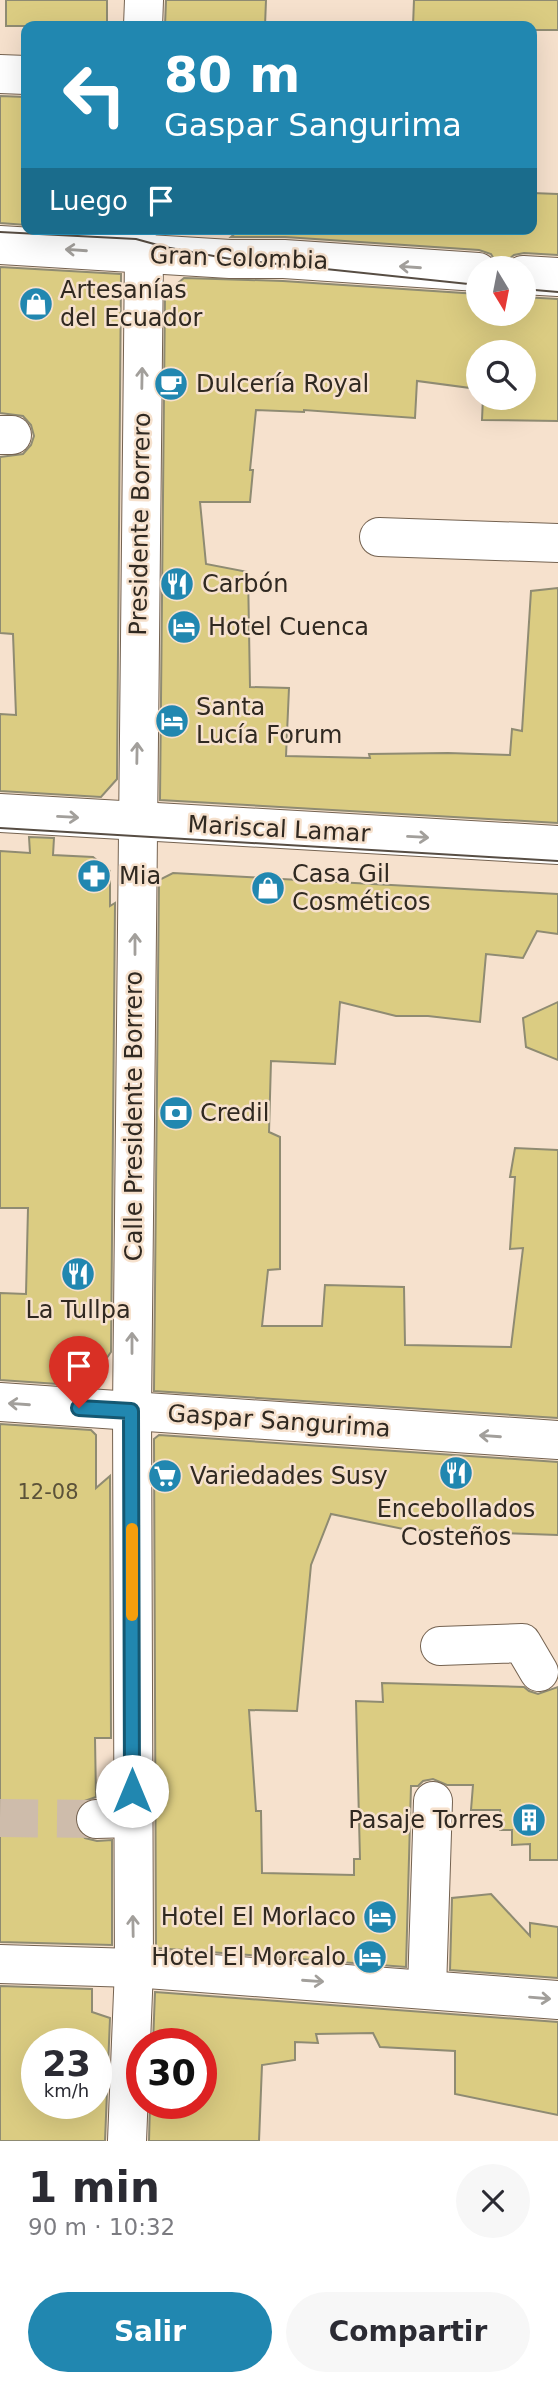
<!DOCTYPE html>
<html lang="es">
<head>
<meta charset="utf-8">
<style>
  body { margin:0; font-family:"DejaVu Sans",sans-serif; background:#f7f7f7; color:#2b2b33; height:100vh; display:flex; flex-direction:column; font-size:26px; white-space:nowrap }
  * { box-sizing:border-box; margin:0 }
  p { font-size:23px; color:#7c7c81 }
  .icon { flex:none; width:38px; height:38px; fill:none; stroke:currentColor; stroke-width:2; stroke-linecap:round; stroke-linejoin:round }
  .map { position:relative; height:2141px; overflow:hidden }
  .sheet { display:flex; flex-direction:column; background:#fff; flex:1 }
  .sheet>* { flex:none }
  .hud { position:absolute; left:21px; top:21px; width:516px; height:214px; border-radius:14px; box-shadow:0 7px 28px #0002; background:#2187b0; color:#fff; overflow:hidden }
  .needle { width:46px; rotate:170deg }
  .controls { position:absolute; left:466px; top:256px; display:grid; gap:14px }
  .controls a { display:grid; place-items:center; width:70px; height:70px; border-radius:50%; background:#fff; box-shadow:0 7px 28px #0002; font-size:35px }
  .speed { position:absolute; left:21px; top:2028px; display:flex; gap:14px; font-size:35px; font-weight:700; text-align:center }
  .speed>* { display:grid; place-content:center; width:91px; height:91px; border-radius:50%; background:#fff; box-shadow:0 7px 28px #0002; line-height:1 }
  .speed small { font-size:18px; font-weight:400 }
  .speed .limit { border:10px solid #d22; background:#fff; color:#111 }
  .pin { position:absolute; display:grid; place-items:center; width:60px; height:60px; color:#fff; margin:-72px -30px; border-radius:50% 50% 50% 0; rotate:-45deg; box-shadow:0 0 7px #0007 }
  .pin .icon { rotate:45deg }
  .me { position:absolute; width:77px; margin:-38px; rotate:0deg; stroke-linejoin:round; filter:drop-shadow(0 0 5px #0008) }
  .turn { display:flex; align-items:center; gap:24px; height:147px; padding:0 28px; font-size:32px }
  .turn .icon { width:91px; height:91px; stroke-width:2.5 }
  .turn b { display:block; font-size:49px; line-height:60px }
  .then { display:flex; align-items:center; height:66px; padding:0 28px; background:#0003; gap:14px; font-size:26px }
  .round { display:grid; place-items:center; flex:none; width:74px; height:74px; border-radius:37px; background:#f7f7f7 }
  .overview { display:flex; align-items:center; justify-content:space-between; height:119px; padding:0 28px }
  h1 { font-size:42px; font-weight:700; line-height:52px }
  .action { display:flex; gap:14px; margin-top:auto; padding:14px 28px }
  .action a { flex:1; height:80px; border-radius:42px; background:#2187b0; color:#fff; font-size:28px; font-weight:700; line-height:80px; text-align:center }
  .action a+a { background:#f7f7f7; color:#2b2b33 }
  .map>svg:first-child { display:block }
  .building { fill:#dbcc82; stroke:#8f8b72; stroke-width:2; fill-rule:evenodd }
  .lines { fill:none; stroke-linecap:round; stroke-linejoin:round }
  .minor-tunnel { stroke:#cebcab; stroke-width:38; stroke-dasharray:38 19; stroke-linecap:butt }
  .minor-casing { stroke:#756351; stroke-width:40 }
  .minor { stroke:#fff; stroke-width:38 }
  .tram { stroke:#574d43; stroke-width:2 }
  .oneway { stroke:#a29f9b }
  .route-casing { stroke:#155872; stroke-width:18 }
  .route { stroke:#2187b0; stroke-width:12 }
  .slow { stroke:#f59e0b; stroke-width:12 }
  .labels { text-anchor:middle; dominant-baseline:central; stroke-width:5; stroke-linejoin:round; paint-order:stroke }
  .number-label { font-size:21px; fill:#5b5239 }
  .street-label { font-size:24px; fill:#302921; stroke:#f6e1cd }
  .poi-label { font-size:24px; fill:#302921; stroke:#f6e1cd; text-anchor:start }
</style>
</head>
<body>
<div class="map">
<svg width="558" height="2141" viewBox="0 0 558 2141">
  <rect width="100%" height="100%" fill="#f6e1cd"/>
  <g class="building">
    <rect x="6" y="0" width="101" height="26"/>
    <polygon points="166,0 266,0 265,26 165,26"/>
    <polygon points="414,0 558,0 558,30 532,30 532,26 413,26"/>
    <polygon points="0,96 26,97 26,225 0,223"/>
    <polygon points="532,193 558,194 558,255 524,253 514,255 505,262 503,268 499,268 491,254 479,250 285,237 231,237 240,229 532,229"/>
    <polygon points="0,267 121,274 117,779 101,797 0,791 0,714 16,715 13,634 0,633 0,457 23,454 31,445 34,436 31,425 23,416 0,413"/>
    <polygon points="184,278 283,281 478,294 478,313 523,313 523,297 558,299 558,421 482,420 483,397 523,397 523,352 478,352 478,389 417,381 415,418 304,410 304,412 256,410 250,470 253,470 250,502 200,502 206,564 248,572 250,687 289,688 286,756 370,758 369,754 448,753 510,755 512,729 522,731 531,591 558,588 558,823 160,800 165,294"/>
    <polygon points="29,837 54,838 53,855 93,857 110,871 110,906 115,903 111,1352 87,1386 0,1380 0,1293 26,1294 28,1208 0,1208 0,851 30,853"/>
    <polygon points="173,873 558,894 558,934 537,931 523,958 486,954 480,1022 428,1016 396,1016 340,1002 335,1064 271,1061 269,1132 280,1137 280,1269 268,1270 262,1326 322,1326 325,1285 404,1287 405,1345 511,1347 523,1248 510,1249 515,1177 510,1177 515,1148 558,1150 558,1418 154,1391 159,880"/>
    <polygon points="558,1002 558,1060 526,1047 523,1018"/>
    <polygon points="0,1424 91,1430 96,1435 96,1488 110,1476 111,1738 95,1738 96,1797 84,1801 77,1808 74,1819 77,1830 85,1838 97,1841 112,1840 112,1945 0,1942"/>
    <polygon points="159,1435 558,1462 558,1535 408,1530 331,1514 311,1565 297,1711 249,1710 256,1811 261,1811 262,1873 354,1875 354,1859 360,1859 356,1701 383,1702 382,1683 524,1687 529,1691 538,1694 558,1687 558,1860 530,1860 530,1844 512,1845 512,1830 500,1830 500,1810 471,1810 473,1785 447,1785 433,1779 423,1781 418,1786 411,1786 406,1967 156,1948 154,1439"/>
    <polygon points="491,1894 530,1936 530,1923 558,1927 558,1978 450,1970 452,1898"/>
    <path d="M0,1986L92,1989V2012L110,2018L105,2141H0ZM37,2044H96V2104H37Z"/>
    <polygon points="155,1992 558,2022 558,2115 455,2094 455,2051 380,2047 373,2033 316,2034 318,2043 295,2042 295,2060 262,2065 259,2141 149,2141 150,2104 201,2104 201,2044 153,2044"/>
  </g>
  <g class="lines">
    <polyline class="minor-tunnel" points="0,1818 96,1819"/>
    <g class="minor-casing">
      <g id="minor">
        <polyline points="143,26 144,0"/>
        <polyline points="0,74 26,75"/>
        <polyline points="0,245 230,259 284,259 478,272"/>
        <polyline points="523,275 558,277"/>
        <polyline points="0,435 12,435"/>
        <polyline points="379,537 558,543"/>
        <polyline points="0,813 558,845"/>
        <polyline points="0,1402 558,1440"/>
        <polyline points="440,1646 522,1643 539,1672"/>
        <polyline points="96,1819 132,1818"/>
        <polyline points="0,1964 134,1968 558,2000"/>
        <polyline points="427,1989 433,1801"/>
        <polyline points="127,2141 134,1968 132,1411 144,254 136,239 137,229"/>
      </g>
    </g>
    <use href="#minor" class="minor"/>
    <g class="tram">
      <polyline points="0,232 136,239 165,247 230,259 478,285"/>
      <polyline points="523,289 558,292"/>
      <polyline points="0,828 558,861"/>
    </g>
  </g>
  <defs><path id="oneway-shaft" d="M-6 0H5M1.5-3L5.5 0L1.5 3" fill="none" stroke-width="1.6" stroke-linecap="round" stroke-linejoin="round" transform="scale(1.75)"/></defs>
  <g class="oneway">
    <use href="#oneway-shaft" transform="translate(76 250) rotate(-176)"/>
    <use href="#oneway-shaft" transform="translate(410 267) rotate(-176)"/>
    <use href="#oneway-shaft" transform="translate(142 378) rotate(-89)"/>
    <use href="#oneway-shaft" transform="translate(137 753) rotate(-89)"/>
    <use href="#oneway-shaft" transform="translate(68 817) rotate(3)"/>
    <use href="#oneway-shaft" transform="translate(418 837) rotate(3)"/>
    <use href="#oneway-shaft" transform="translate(135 944) rotate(-90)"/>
    <use href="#oneway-shaft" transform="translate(132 1343) rotate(-90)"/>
    <use href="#oneway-shaft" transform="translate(19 1404) rotate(-176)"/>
    <use href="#oneway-shaft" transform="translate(490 1436) rotate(-176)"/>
    <use href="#oneway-shaft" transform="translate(133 1926) rotate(-91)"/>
    <use href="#oneway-shaft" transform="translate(313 1981) rotate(4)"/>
    <use href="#oneway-shaft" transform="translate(540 1998) rotate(5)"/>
  </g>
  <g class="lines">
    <g class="route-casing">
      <polyline id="route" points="79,1408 131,1411 132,1791"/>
    </g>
    <use href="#route" class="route"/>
    <polyline class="slow" points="132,1529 132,1615"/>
  </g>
  <defs>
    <g id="shop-disc" transform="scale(1.75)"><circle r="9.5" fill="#2187b0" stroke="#f6e1cd"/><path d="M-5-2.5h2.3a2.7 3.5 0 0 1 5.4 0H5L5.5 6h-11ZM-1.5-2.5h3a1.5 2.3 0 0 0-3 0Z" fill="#fff"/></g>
    <g id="cafe-disc" transform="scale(1.75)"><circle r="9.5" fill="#2187b0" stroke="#f6e1cd"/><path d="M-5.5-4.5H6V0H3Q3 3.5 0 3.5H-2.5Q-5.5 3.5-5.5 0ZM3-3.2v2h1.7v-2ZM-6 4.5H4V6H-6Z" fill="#fff"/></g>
    <g id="restaurant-disc" transform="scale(1.75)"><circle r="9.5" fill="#2187b0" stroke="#f6e1cd"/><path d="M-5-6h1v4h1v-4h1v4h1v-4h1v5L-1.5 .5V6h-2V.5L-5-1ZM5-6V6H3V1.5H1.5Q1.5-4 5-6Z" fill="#fff"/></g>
    <g id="hotel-disc" transform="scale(1.75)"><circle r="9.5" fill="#2187b0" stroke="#f6e1cd"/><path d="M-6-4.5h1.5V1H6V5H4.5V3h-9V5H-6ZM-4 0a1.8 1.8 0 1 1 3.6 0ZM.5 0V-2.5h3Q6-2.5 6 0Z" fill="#fff"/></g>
    <g id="pharmacy-disc" transform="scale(1.75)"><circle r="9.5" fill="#2187b0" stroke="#f6e1cd"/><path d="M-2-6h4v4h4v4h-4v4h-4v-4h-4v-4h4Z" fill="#fff"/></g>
    <g id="bank-disc" transform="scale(1.75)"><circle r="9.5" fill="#2187b0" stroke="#f6e1cd"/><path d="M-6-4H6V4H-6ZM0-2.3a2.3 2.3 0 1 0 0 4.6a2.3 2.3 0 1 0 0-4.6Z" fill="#fff"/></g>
    <g id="supermarket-disc" transform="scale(1.75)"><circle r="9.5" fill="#2187b0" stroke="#f6e1cd"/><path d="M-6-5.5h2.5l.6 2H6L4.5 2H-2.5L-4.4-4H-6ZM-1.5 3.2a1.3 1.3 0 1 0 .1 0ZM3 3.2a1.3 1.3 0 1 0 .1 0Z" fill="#fff"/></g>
    <g id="building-disc" transform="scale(1.75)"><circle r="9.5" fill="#2187b0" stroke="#f6e1cd"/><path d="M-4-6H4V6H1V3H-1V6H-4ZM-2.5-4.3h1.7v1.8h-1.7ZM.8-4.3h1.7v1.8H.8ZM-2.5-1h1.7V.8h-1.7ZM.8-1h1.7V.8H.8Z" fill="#fff"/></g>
  </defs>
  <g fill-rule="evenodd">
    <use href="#shop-disc" x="36" y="304"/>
    <use href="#cafe-disc" x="171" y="384"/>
    <use href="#restaurant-disc" x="177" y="584"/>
    <use href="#hotel-disc" x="184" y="627"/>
    <use href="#hotel-disc" x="172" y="721"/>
    <use href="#pharmacy-disc" x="94" y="876"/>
    <use href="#shop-disc" x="268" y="888"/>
    <use href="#bank-disc" x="176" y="1113"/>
    <use href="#restaurant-disc" x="78" y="1274"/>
    <use href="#restaurant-disc" x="456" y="1473"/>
    <use href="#supermarket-disc" x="165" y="1476"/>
    <use href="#building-disc" x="529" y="1820"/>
    <use href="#hotel-disc" x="380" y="1917"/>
    <use href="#hotel-disc" x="370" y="1957"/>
  </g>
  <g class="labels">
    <g class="number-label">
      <text x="48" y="1492">12-08</text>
    </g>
    <g class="street-label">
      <text transform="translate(239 258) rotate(2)">Gran Colombia</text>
      <text transform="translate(140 524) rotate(-89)">Presidente Borrero</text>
      <text transform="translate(279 829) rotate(3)">Mariscal Lamar</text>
      <text transform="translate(134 1116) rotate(-90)">Calle Presidente Borrero</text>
      <text transform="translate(279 1421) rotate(4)">Gaspar Sangurima</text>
    </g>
    <g class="poi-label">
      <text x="60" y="290">Artesanías<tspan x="60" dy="28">del Ecuador</tspan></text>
      <text x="196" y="384">Dulcería Royal</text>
      <text x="202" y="584">Carbón</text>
      <text x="208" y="627">Hotel Cuenca</text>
      <text x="196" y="707">Santa<tspan x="196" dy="28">Lucía Forum</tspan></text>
      <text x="292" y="874">Casa Gil<tspan x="292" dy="28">Cosméticos</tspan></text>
      <text x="119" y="876">Mia</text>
      <text x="200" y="1113">Credil</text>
      <text x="78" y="1310" text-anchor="middle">La Tullpa</text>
      <text x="190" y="1476">Variedades Susy</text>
      <text x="456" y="1509" text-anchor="middle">Encebollados<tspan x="456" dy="28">Costeños</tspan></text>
      <text x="504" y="1820" text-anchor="end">Pasaje Torres</text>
      <text x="356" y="1917" text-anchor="end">Hotel El Morlaco</text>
      <text x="346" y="1957" text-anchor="end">Hotel El Morcalo</text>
    </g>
  </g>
</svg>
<div class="controls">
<a><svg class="needle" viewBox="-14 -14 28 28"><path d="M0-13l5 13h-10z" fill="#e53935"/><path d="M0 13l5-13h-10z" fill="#7c7c81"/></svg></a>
<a><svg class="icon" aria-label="search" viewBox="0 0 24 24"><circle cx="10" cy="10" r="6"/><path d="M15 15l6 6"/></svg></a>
</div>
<div class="speed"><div>23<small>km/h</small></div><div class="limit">30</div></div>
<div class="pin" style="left:79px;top:1408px;background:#d93025"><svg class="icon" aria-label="arrive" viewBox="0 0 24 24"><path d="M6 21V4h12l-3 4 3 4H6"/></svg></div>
<svg class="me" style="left:132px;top:1791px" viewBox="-20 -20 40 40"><circle r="19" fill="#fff"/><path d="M0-13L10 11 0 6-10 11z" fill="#2187b0"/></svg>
<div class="hud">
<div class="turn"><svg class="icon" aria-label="left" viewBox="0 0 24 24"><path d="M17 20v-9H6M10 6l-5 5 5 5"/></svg><div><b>80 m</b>Gaspar Sangurima</div></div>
<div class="then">Luego<svg class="icon" aria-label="arrive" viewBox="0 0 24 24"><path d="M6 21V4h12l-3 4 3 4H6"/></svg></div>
</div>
</div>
<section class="sheet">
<div class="overview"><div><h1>1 min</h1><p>90 m · 10:32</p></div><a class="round"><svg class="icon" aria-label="close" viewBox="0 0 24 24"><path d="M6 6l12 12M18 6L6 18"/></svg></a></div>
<div class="action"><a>Salir</a><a>Compartir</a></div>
</section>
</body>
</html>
